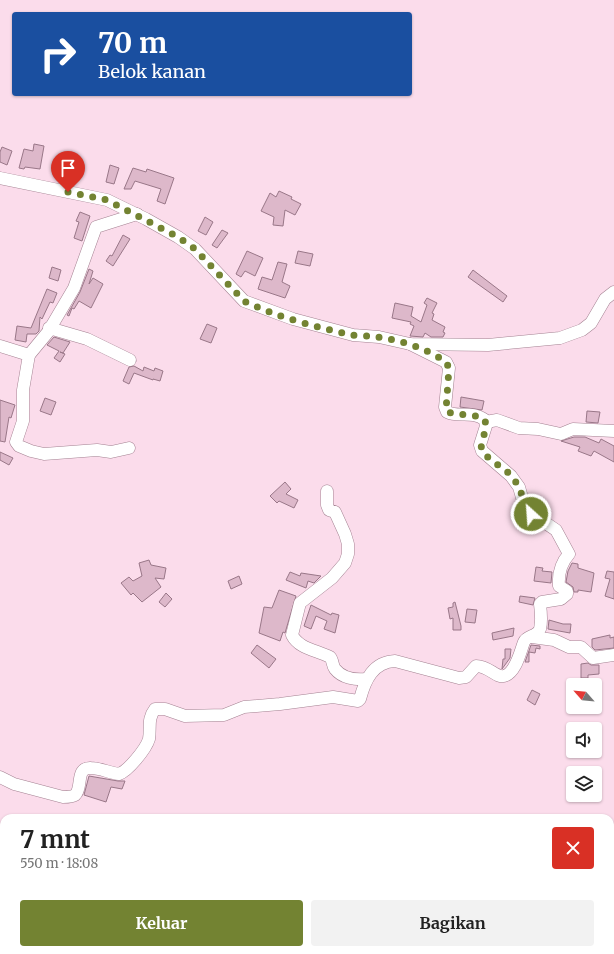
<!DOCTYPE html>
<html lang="id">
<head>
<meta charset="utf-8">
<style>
  body { margin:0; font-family:Merriweather,serif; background:#f2f2f2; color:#222; height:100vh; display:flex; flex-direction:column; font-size:15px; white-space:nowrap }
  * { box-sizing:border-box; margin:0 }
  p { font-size:13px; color:#767676 }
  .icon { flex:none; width:22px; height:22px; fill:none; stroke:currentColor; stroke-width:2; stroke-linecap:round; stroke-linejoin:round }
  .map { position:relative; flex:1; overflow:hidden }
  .sheet { position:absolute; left:0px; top:814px; width:614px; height:140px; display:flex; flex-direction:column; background:#fff; border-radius:12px 12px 0 0; box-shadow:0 1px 3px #0004 }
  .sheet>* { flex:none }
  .hud { position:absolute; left:12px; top:12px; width:400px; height:84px; border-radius:4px; box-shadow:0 1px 3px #0004; background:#1a4fa0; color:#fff; overflow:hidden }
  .needle { width:26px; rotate:297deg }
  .buttons { position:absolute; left:566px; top:678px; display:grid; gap:8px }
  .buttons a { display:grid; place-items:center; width:36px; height:36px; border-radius:4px; background:#fff; box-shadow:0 1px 3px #0004; font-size:20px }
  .pin { position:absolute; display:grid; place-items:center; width:34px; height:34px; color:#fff; margin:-41px -17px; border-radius:50% 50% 50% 0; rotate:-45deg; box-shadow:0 0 4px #0007 }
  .pin .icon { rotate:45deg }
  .me { position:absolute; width:44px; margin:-22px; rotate:334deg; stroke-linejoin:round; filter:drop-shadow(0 0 3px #0008) }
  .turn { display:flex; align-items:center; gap:14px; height:84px; padding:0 20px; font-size:18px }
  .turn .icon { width:52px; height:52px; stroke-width:2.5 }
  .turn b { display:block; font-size:28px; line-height:34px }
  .round { display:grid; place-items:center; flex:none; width:42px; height:42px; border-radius:4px; background:#f2f2f2 }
  .summary { display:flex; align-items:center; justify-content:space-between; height:68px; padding:0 20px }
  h1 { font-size:24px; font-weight:700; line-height:30px }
  .button { display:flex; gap:8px; margin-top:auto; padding:8px 20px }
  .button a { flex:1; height:46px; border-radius:4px; background:#738332; color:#fff; font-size:16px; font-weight:700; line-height:46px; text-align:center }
  .button a+a { background:#f2f2f2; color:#222 }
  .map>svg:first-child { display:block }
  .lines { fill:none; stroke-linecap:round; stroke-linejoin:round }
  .stream { stroke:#879a3d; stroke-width:2.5 }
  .building { fill:#ddb8ca; stroke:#978 }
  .minor-casing { stroke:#a48292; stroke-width:13 }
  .minor { stroke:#fff; stroke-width:12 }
  .route { stroke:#738332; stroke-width:7; stroke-dasharray:0 12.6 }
</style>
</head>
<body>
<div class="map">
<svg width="614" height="954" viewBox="0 0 614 954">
  <rect width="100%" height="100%" fill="#fbdceb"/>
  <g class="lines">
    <g class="stream">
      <polyline points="0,935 4,936"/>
      <polyline points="30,950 33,953 41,954"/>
      <polyline points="475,950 482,954"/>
      <polyline points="52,954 63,953 80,954"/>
      <polyline points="132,954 162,950"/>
    </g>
  </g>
  <g class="building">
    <polygon points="34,144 44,146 40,169 25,167 24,169 19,168 24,149 33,151"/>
    <polygon points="2,147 12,151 7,165 0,162 0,152"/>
    <polygon points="110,165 119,168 114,184 106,182"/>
    <polygon points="133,168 146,172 147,169 174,178 165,204 157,201 161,189 135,181 131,189 124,189"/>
    <polygon points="279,191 292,197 291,199 301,204 295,215 285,210 283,226 273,225 274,217 261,211 270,193 276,197"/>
    <polygon points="80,212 90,216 82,241 74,238 79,222 76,221"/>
    <polygon points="205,217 213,222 206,235 198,231"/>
    <polygon points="222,230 228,233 217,248 212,245"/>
    <polygon points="123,235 130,239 113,266 106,261 110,255 112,256"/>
    <polygon points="247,251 263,258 255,276 245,271 241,277 236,274"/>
    <polygon points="298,251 313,254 310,266 295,263"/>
    <polygon points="278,262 287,264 282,282 290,286 285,298 258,289 262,277 272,280"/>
    <polygon points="52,267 61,270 58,281 49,278"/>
    <polygon points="89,269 93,271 89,284 93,278 103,284 91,308 79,301 74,309 72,308 69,316 67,315 80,292"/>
    <polygon points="473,270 507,296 503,302 468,277"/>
    <polygon points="47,289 57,293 53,303 50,302 42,319 40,317 39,331 36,334 27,334 26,342 15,340 17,326 31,328"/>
    <polygon points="427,298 437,303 432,313 434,314 432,320 445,327 443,332 445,333 443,337 431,337 425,333 423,337 410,336 414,326 410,324 411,322 392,318 395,303 413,307 411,316 421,322 427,305 424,303"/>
    <polygon points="207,324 217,328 211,343 200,339"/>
    <polygon points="54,337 70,342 63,353 60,352 65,354 60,362 54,358 59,351 47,345"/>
    <polygon points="134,366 143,371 144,367 154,371 155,368 163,371 160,381 153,379 153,380 134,373 129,384 123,381 129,367"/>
    <polygon points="461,397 484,401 482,410 460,407"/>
    <polygon points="45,398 56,402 51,415 40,411"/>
    <polygon points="0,400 15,405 11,418 9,417 5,442 0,441"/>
    <polygon points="587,411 600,412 598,423 586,422"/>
    <polygon points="574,437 585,437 599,443 601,439 614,446 614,462 594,451 591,456 578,451 580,447 561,441"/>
    <polygon points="0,452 13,458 9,465 0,460"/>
    <polygon points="285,482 291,489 286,494 298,500 294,508 279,501 277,503 270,496"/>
    <polygon points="149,560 151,565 166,568 164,579 155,578 161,587 142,602 133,593 131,595 121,583 129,577 133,581 142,576 139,563"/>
    <polygon points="572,563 578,564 578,568 594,573 591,592 578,590 578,592 574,592 573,587 566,582 568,571"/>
    <polygon points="536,567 543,568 542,571 552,572 551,583 534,581"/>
    <polygon points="607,571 614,572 614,599 605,596 610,579 605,578"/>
    <polygon points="290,572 300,576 301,573 321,576 314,583 308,581 306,588 286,580"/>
    <polygon points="239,576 242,584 231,589 228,581"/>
    <polygon points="279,590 296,596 285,633 283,632 280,641 259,633 264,607 272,608"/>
    <polygon points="166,593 172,599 165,607 159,602"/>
    <polygon points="520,596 535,598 533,605 519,602"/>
    <polygon points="455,602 461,626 461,630 453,630 453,618 450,619 448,608 453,607 453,603"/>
    <polygon points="311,605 331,615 332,613 339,615 335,633 324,629 327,621 316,616 311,629 304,626"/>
    <polygon points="467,609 477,610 475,623 465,622"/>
    <polygon points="549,620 563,624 571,624 570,633 548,629"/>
    <polygon points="514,628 513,636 493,640 492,633"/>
    <polygon points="610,635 610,638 614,637 614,648 595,650 592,647 592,639"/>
    <polygon points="257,645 276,659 269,668 251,653"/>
    <polygon points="531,645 540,646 540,649 536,648 535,653 529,652 529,662 525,662"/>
    <polygon points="505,649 511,649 510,658 502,669 503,659 505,659"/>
    <polygon points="588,663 591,665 599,665 599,674 588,675 588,678 581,678 581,664"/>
    <polygon points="532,690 540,694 535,705 527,700"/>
    <polygon points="89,776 118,781 125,781 122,789 111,787 106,802 84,795"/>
  </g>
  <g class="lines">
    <g class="minor-casing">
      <g id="minor">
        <polyline points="0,178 107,200 146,219 178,237 195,249 244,301 293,319 353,335 379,337 410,344 488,345 560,338 582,330 591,323 605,299 614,292"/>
        <polyline points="49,328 87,339 130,360"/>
        <polyline points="0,346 29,355 23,390 23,421 16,442 19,446 31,451 44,454 97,450 111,452 129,448"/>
        <polyline points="29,355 48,332 74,288 96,227 137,214"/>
        <polyline points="486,422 497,420 519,428 538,429 561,434 573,429 614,431"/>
        <path d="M327,491V505L329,510L335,512L345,534L348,544V554L345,563L332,578L300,603L292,635C299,649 317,650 330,657C333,660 332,665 335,669C342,678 355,680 366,679"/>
        <polyline points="532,637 554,640 569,647 581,647 593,658 614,655"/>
        <path d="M0,777L14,784L63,797C67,797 72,797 75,795C83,788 75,767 91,768C100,768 110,773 119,774C128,771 146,749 149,739C151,728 147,719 155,709H165L185,716L224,715L244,707L280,704L333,697L358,701L360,699C365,680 373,662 395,661L459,678L466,677L476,666C489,666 496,678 504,676C516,673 520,652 524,642C527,635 537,637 540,629C542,621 541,612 540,604L542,602L561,599L567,594V591L559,586C558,574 561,563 569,554L556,530L531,513L523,501L519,487L511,476L482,451L480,445L486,426L485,420C472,410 458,418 447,412L445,407L449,368L446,362L410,344"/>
      </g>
    </g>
    <use href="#minor" class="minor"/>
  </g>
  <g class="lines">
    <path class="route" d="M68,192L107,200L178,237L195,249L244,301C274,316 319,328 352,335C360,336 369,336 377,337C400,340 426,348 446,362L449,368L446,410C453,418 473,411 485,420L486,426L481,448C487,461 504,466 513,478C521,488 523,502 531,514"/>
  </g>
</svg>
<div class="buttons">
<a><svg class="needle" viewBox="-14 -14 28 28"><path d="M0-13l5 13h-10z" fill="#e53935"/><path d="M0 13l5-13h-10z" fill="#767676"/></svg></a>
<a><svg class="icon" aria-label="sound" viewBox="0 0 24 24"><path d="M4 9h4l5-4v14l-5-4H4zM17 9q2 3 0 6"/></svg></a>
<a><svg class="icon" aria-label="layers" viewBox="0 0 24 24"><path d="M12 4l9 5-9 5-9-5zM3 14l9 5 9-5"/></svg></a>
</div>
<div class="pin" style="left:68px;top:192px;background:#d93025"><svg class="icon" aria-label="arrive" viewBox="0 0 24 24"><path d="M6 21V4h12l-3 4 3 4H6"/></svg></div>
<svg class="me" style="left:531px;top:514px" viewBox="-20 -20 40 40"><circle r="17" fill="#738332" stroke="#fff" stroke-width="3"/><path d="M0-11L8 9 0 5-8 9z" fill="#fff"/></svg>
<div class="hud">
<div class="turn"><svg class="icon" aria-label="right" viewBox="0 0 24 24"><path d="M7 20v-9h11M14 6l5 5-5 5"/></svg><div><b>70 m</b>Belok kanan</div></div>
</div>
<section class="sheet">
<div class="summary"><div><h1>7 mnt</h1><p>550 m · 18:08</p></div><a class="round" style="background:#d93025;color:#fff"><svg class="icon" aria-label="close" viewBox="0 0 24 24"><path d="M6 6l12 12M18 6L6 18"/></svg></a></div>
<div class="button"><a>Keluar</a><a>Bagikan</a></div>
</section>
</div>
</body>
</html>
